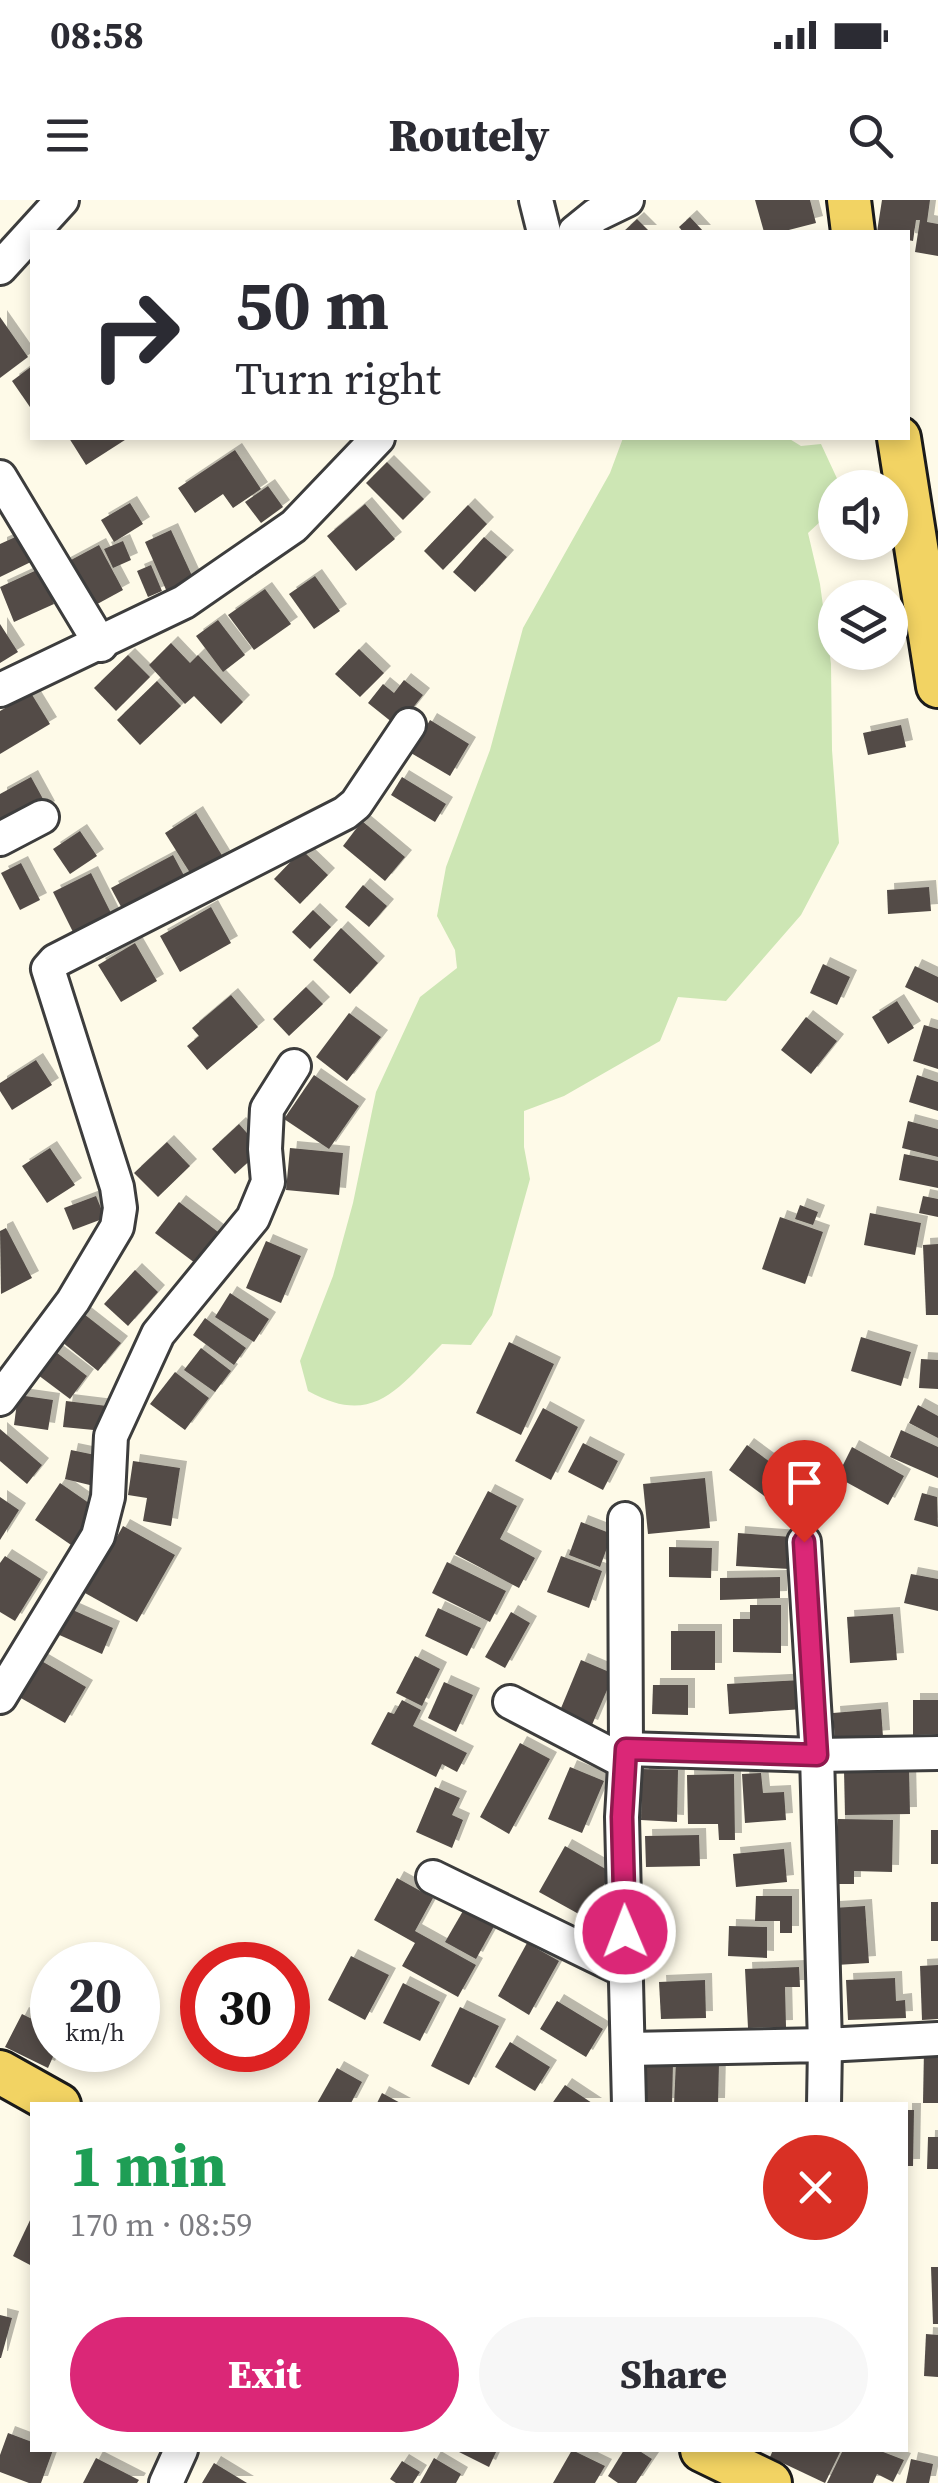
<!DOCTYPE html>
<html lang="en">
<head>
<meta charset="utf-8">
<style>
  body { margin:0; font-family:"Source Serif 4",serif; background:#f7f7f7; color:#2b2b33; height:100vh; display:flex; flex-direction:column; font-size:38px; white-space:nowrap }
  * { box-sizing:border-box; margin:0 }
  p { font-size:32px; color:#7c7c81 }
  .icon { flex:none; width:55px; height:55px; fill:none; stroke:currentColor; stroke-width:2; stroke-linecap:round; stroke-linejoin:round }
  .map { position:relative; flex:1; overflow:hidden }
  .side { position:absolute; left:30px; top:1902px; width:878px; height:350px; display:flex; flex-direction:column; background:#fff; border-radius:0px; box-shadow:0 5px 15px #0003 }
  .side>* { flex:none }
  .top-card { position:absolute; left:30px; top:30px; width:880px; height:210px; border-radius:0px; box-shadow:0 5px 15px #0003; background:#fff; color:#2b2b33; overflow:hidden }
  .fabs { position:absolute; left:818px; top:270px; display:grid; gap:20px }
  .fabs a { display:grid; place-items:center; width:90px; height:90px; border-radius:50%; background:#fff; box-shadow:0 5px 15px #0003; font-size:50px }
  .speed { position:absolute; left:30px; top:1742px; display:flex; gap:20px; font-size:50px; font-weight:700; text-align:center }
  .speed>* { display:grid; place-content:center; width:130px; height:130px; border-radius:50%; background:#fff; box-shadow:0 5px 15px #0003; line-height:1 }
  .speed small { font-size:25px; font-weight:400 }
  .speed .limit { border:15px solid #d22; background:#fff; color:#111 }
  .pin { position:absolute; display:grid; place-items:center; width:85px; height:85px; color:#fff; margin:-102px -42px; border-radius:50% 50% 50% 0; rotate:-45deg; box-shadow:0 0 10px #0007 }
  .pin .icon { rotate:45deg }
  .me { position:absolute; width:110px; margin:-55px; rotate:359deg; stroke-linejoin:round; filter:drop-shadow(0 0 8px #0008) }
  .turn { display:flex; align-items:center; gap:35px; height:210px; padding:0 40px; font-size:45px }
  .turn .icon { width:130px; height:130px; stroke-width:2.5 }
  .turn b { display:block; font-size:70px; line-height:85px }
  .round { display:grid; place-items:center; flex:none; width:105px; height:105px; border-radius:52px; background:#f7f7f7 }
  .summary { display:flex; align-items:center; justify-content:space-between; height:170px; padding:0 40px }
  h1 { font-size:60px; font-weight:800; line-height:75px; color:#1e9e55 }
  .button { display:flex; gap:20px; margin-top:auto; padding:20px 40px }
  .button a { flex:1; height:115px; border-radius:60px; background:#db2777; color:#fff; font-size:40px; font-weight:800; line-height:115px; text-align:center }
  .button a+a { background:#f7f7f7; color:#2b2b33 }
  .status { display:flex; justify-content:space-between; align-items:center; height:70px; padding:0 50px; background:#fff; direction:ltr }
  .status svg { height:28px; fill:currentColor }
  header { display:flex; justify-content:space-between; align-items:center; height:130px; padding:0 40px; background:#fff; font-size:45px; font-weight:800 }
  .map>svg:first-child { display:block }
  .green { fill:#cde6b4 }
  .building { fill:#524b47; filter:url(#shadow) }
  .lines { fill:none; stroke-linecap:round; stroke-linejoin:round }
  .minor-casing { stroke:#3d3d3d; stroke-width:38 }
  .major-casing { stroke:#1b1b1b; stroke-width:48 }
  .minor { stroke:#fff; stroke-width:32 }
  .major { stroke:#f2d363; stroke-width:42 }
  .route-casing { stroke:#8e194d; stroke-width:25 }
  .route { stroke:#db2777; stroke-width:18 }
</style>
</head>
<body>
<div class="status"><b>08:58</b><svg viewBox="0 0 49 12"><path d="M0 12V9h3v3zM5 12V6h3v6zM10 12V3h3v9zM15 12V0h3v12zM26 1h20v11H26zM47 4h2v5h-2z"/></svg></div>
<header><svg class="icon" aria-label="menu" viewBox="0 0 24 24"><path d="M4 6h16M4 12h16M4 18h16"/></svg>Routely<svg class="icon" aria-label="search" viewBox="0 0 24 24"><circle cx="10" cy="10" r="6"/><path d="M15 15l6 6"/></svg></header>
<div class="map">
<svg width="938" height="2283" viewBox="0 0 938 2283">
  <defs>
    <filter id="shadow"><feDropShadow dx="7" dy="-7" stdDeviation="0" flood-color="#0004"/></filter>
  </defs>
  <rect width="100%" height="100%" fill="#fefae8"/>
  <path class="green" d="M623,238H788L801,246L821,244L841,287L835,288V315L822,320L808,333L820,384L831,464L832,550L839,643L801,715L726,801L678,797L660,841L564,896L524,911V947L530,979L492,1115L471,1145L442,1144C398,1188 374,1228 308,1191L300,1161L333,1076L353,1003L376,892L420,797L457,768L455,750L437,716L446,667L490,550L523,428L610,273Z"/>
  <g class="building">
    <polygon points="755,0 810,0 816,23 781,32 764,32"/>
    <polygon points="882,0 930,0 927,22 938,24 938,56 915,52 920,20 916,20 913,41 908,40 908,32 877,32"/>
    <polygon points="690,17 704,32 683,32 679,27"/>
    <polygon points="637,19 650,32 623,32"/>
    <polygon points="0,117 28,157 0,178"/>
    <polygon points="32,166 32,210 12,181"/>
    <polygon points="69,238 128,238 86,265"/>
    <polygon points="235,250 261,289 233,308 223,294 195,313 178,288"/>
    <polygon points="387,262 424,299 403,320 366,283"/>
    <polygon points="268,286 283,307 261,323 245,302"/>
    <polygon points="130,303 143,324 114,342 101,320"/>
    <polygon points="365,304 395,339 356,371 327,336"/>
    <polygon points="468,305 487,324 443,370 424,351"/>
    <polygon points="171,330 194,380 167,392 145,342"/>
    <polygon points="22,334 35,360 0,377 0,344"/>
    <polygon points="484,337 507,357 475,392 453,372"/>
    <polygon points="123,341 131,360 113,368 104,349"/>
    <polygon points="99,345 123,390 90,408 58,367"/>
    <polygon points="151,365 162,391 148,397 137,371"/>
    <polygon points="39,369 54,404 14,422 0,387"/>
    <polygon points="315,376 340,411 314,429 289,394"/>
    <polygon points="265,389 291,424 254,450 228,415"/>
    <polygon points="902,407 906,435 890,437 890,408"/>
    <polygon points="218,420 245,455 223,472 196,436"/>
    <polygon points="0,424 18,452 0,463"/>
    <polygon points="171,443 190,463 198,455 243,502 221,524 194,496 185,504 149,465"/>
    <polygon points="359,449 384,473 360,497 335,474"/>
    <polygon points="128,455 150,477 116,511 94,488"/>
    <polygon points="404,480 423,495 398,527 368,503 383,484 394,493"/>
    <polygon points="157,481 181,506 140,545 117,520"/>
    <polygon points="31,493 50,524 0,554 0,511"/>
    <polygon points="430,520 469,544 450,576 411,553"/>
    <polygon points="901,525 906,547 868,555 863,533"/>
    <polygon points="31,577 48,608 0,634 0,594"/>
    <polygon points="402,577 446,604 435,622 391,595"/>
    <polygon points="196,613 223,657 192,676 165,633"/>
    <polygon points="362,621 405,657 385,681 343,646"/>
    <polygon points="80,631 97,656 70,674 53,649"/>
    <polygon points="302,650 328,675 300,704 274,679"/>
    <polygon points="173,655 188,683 126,716 111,688"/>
    <polygon points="21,663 40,700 20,710 1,673"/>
    <polygon points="91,673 112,715 74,734 53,692"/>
    <polygon points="363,685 387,706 369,727 345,707"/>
    <polygon points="929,687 931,711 888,714 887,690"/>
    <polygon points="211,707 231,743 180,772 160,736"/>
    <polygon points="313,710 331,727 310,749 292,732"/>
    <polygon points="341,728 378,763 350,794 313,760"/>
    <polygon points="135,743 157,781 121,802 98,765"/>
    <polygon points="823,764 850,777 837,805 810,793"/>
    <polygon points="915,766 938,777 938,803 905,787"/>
    <polygon points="306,787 323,804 289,836 273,819"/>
    <polygon points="231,795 258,827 207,870 187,846 199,836 192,828"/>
    <polygon points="897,801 914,828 888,844 872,817"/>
    <polygon points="349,813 381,837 347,881 316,857"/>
    <polygon points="806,817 837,841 811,874 781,850"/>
    <polygon points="924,825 938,829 938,869 913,861"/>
    <polygon points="36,860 52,885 12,910 0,891 0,883"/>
    <polygon points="314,875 359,906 329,949 284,919"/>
    <polygon points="917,875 938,882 938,911 909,902"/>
    <polygon points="908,921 938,929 938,957 902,948"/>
    <polygon points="239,924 262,950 235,974 212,949"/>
    <polygon points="167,942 190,966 158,997 134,973"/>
    <polygon points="50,948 75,985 47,1003 22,966"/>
    <polygon points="290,948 343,953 339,995 286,990"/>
    <polygon points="904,954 938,961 938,988 899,980"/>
    <polygon points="96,996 105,1018 73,1030 64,1008"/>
    <polygon points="923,996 938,999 938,1017 919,1013"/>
    <polygon points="179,1002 222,1035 199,1066 155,1033"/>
    <polygon points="800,1005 818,1012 813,1025 795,1019"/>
    <polygon points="870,1013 921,1023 915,1055 864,1045"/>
    <polygon points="780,1017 823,1032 805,1084 762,1069"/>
    <polygon points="6,1028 32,1078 1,1094 0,1031"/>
    <polygon points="266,1041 301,1056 281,1103 246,1088"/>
    <polygon points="938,1044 938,1115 926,1115 923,1045"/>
    <polygon points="135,1070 158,1092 128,1126 104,1104"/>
    <polygon points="230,1093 269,1119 254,1142 215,1117"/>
    <polygon points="84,1114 121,1143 98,1171 62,1142"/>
    <polygon points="205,1118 246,1148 234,1165 193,1135"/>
    <polygon points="861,1137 911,1152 901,1186 851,1171"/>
    <polygon points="509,1142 554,1164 521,1235 476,1213"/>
    <polygon points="201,1148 231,1171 215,1192 184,1170"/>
    <polygon points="52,1149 87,1176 70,1199 34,1172"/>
    <polygon points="921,1159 938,1160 938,1189 919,1188"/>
    <polygon points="175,1172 209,1198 185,1230 150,1204"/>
    <polygon points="18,1195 53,1200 48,1230 14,1225"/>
    <polygon points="66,1201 107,1206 104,1231 63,1227"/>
    <polygon points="918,1205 938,1216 938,1238 909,1223"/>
    <polygon points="543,1208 578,1227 551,1280 515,1261"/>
    <polygon points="0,1229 42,1265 27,1284 0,1261"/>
    <polygon points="901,1230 938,1247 938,1278 890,1257"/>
    <polygon points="583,1243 618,1261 603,1290 568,1272"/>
    <polygon points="747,1245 785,1273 767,1298 729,1270"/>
    <polygon points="852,1247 904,1276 888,1305 837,1277"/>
    <polygon points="71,1250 105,1257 98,1287 65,1279"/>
    <polygon points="133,1261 180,1268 171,1326 143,1321 147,1298 128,1295"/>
    <polygon points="705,1278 710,1328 648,1334 643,1284"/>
    <polygon points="60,1283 99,1310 74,1347 35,1320"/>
    <polygon points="488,1291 517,1306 500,1339 535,1358 519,1388 455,1354"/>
    <polygon points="922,1293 937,1297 938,1327 914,1320"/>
    <polygon points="0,1297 19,1310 0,1340"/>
    <polygon points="581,1322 612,1334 600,1367 569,1355"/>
    <polygon points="123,1326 175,1355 137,1422 85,1393"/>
    <polygon points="738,1333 792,1337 790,1369 736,1366"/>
    <polygon points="669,1347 712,1348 711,1378 669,1377"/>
    <polygon points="5,1356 41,1379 15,1421 0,1412 0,1363"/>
    <polygon points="561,1356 602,1371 589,1408 547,1392"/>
    <polygon points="447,1362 506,1391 490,1422 432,1393"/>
    <polygon points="911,1374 938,1379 938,1411 904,1403"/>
    <polygon points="780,1377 780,1398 720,1400 720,1378"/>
    <polygon points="750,1405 781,1405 781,1453 733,1452 733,1419 750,1419"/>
    <polygon points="66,1407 113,1428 102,1454 55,1433"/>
    <polygon points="438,1408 481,1428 467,1456 425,1436"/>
    <polygon points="511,1412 530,1423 505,1468 485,1457"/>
    <polygon points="893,1414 897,1460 850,1463 847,1417"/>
    <rect x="671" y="1431" width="44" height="39"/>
    <polygon points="33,1456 86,1487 65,1523 12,1493"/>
    <polygon points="415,1456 440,1469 422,1506 396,1493"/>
    <polygon points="581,1460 614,1474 591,1527 559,1513"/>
    <polygon points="802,1480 804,1509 729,1514 727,1484"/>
    <polygon points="444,1482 473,1495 456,1532 428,1518"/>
    <polygon points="653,1485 688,1485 688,1515 652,1514"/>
    <polygon points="402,1500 421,1510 413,1526 467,1553 457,1572 442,1564 436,1577 371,1544 388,1512 394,1514"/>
    <polygon points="913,1500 938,1500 938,1534 913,1535"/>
    <polygon points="881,1509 883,1537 835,1541 833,1513"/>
    <polygon points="520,1543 550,1559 509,1634 480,1617"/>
    <polygon points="570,1567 604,1581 582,1633 548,1619"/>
    <polygon points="909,1568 910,1614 845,1615 844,1570"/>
    <polygon points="642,1569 678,1570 677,1622 641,1620"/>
    <polygon points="761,1573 763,1593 784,1592 786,1620 745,1623 742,1574"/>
    <polygon points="734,1574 735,1640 719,1640 718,1624 688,1624 687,1575"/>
    <polygon points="435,1587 460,1598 452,1615 463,1620 452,1648 416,1632"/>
    <polygon points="838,1619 893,1620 892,1672 854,1671 854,1684 838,1684"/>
    <rect x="931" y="1630" width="7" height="34"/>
    <polygon points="699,1635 700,1666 646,1667 645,1636"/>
    <polygon points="565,1646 611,1672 586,1718 539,1692"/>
    <polygon points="784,1649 787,1682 736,1687 733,1654"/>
    <polygon points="397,1678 433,1698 415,1731 476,1765 458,1797 402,1766 415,1743 374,1720"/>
    <polygon points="756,1696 792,1696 792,1733 780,1733 780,1721 755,1721"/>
    <rect x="931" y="1702" width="7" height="39"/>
    <polygon points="467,1704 497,1721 476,1759 445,1742"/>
    <polygon points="865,1706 869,1763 836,1765 833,1708"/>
    <polygon points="729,1726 767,1727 767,1758 728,1756"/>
    <polygon points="527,1743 559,1761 529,1815 498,1796"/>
    <polygon points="351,1756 389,1775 365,1820 328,1800"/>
    <polygon points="938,1765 938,1819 922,1820 920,1766"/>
    <polygon points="799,1767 800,1787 785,1787 786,1827 748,1828 745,1769"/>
    <polygon points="895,1778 896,1801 905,1800 906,1818 848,1820 846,1780"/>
    <polygon points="705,1780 706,1818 661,1819 659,1782"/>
    <polygon points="403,1783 440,1802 420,1841 383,1823"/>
    <polygon points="557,1801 603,1829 586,1857 540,1829"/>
    <polygon points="460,1807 499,1826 469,1885 431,1866"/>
    <polygon points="22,1814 52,1829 52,1850 56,1850 48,1868 5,1847"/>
    <polygon points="510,1842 550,1867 535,1891 495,1867"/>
    <polygon points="924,1849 938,1850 938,1903 923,1903"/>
    <polygon points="676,1861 719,1863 718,1905 674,1905"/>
    <polygon points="639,1862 673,1863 672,1905 637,1905"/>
    <polygon points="337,1868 362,1882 350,1905 316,1905"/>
    <polygon points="565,1885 595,1905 551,1905"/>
    <polygon points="382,1893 404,1905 376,1905"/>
    <polygon points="905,1910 914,1910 913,1966 905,1966"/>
    <polygon points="928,1937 938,1937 938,1969 927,1969"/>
    <polygon points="32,2016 32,2066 13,2056"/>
    <polygon points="931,2067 938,2067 938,2124 933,2124"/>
    <polygon points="0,2115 12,2118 1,2158 0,2158"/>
    <polygon points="926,2134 938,2135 938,2177 924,2176"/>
    <polygon points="8,2233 32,2242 32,2250 53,2250 41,2283 29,2283 0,2272 0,2255"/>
    <polygon points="455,2250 497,2250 489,2267"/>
    <polygon points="572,2250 605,2266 595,2283 553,2283"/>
    <polygon points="624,2250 638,2250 652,2259 636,2283 618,2283 608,2276"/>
    <polygon points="773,2250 841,2250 825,2283 770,2257"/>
    <polygon points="843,2250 878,2250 904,2260 893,2282 877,2274 873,2283 827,2283"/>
    <polygon points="96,2258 139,2280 137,2283 83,2283"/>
    <polygon points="434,2258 461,2274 456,2283 420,2283"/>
    <polygon points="911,2259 933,2264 929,2283 906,2283"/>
    <polygon points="402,2261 420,2272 413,2283 396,2283 390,2279"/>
    <polygon points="214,2263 247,2283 202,2283"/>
  </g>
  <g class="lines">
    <g class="minor-casing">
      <g id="minor">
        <polyline points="536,0 544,32"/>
        <polyline points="575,32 596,15 627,0"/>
        <polyline points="0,68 62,0"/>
        <polyline points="0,277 101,445"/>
        <polyline points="0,490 184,402 294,326 378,238"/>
        <polyline points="0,639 42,617"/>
        <polyline points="0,1199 73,1101 117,1027 120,1008 117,987 48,769 55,761 345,613 356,604 409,525"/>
        <polyline points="625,1319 626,1549 622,1617 629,1905"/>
        <polyline points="804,1342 817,1555 825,1845 938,1839"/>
        <polyline points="0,1497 98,1336 108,1297 111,1236 158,1134 253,1018 268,982 265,949 267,909 294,866"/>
        <polyline points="510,1502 625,1562"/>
        <polyline points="626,1549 817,1555 938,1553"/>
        <polyline points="433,1677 626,1771"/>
        <polyline points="628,1849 825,1845 824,1905"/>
        <polyline points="166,2283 181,2250"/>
      </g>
    </g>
    <g class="major-casing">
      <g id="major">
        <polyline points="849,0 853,32"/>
        <polyline points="899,238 938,486"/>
        <polyline points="0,1872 59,1905"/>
        <polyline points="702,2250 770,2283"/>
      </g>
    </g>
    <use href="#minor" class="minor"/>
    <use href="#major" class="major"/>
  </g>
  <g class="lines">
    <g class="route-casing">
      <polyline id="route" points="625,1732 622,1617 626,1549 817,1555 804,1342"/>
    </g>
    <use href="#route" class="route"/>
  </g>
</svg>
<div class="fabs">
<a><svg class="icon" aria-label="sound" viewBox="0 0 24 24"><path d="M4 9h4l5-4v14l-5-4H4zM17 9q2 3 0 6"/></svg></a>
<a><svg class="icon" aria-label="layers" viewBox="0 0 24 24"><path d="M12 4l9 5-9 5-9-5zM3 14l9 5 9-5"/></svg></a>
</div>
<div class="speed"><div>20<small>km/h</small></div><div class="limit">30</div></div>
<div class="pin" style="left:804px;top:1342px;background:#d93025"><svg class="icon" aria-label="arrive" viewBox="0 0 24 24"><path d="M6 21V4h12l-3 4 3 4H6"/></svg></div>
<svg class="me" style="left:625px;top:1732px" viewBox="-20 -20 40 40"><circle r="17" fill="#db2777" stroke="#fff" stroke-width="3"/><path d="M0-11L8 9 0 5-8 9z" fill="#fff"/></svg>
<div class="top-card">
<div class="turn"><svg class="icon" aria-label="right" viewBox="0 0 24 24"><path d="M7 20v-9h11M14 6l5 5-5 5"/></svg><div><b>50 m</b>Turn right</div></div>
</div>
<section class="side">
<div class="summary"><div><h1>1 min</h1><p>170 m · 08:59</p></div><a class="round" style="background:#d93025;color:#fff"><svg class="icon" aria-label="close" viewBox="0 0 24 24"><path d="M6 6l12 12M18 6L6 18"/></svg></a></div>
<div class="button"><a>Exit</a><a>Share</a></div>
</section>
</div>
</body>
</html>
